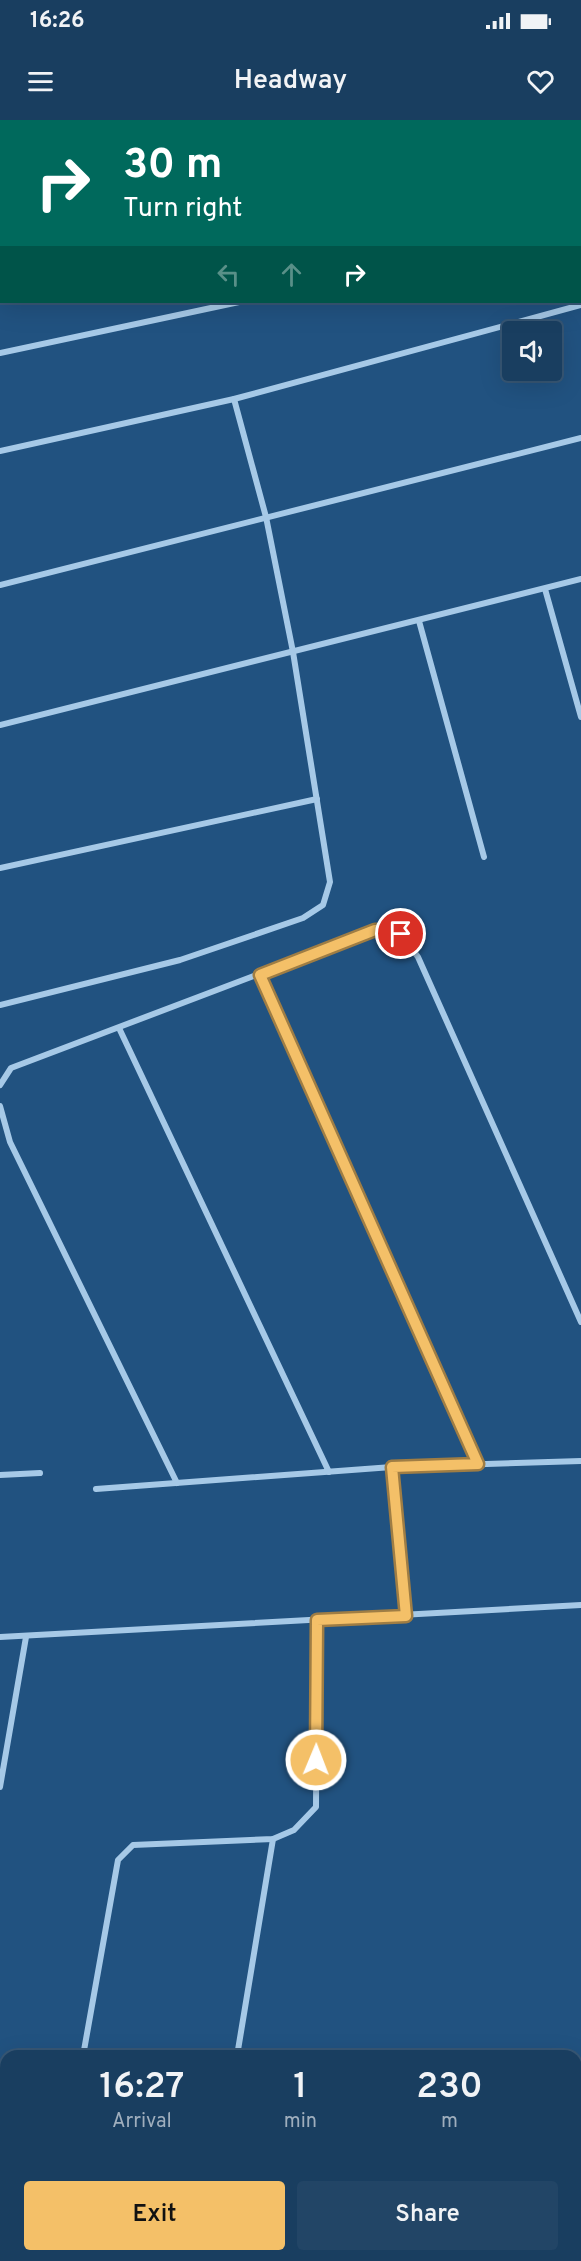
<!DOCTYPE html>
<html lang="en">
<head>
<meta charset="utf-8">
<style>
  body { margin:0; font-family:Overpass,sans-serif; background:#224566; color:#f1f3f6; height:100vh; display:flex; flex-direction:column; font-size:22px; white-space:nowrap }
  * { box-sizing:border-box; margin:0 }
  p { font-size:20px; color:#9faebd }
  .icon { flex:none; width:33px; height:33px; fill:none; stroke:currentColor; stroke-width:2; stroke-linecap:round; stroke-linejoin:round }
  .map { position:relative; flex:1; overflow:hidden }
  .details { position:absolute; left:0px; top:1930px; width:582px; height:212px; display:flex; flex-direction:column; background:#193e60; border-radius:18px 18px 0 0; box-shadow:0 6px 24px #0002,0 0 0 2px #375775 }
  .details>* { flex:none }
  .top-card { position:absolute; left:0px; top:0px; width:582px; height:183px; box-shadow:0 6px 24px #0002,0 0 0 2px #375775; background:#00695c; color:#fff; overflow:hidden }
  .buttons { position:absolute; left:502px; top:201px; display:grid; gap:12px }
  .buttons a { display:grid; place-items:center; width:60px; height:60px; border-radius:6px; background:#193e60; box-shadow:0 6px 24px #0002,0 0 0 2px #375775; font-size:30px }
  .pin { position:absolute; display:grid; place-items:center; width:51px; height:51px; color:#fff; margin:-26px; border:3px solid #fff; border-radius:50%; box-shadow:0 2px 6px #0007 }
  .me { position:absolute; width:66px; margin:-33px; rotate:1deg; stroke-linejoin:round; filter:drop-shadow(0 0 4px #0008) }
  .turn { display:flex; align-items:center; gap:21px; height:126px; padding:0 24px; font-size:27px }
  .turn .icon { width:78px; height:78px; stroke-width:2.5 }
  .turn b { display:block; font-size:42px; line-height:51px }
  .lanes { display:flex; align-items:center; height:57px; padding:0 24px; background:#0003; justify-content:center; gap:30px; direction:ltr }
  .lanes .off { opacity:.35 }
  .eta { display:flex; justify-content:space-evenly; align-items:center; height:102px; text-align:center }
  .eta b { font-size:36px; font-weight:600; line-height:42px }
  .cta { display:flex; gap:12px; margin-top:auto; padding:12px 24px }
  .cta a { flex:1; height:69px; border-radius:6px; background:#f4c068; color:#111; font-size:24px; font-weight:600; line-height:69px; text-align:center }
  .cta a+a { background:#224566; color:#f1f3f6 }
  .status { display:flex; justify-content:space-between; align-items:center; height:42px; padding:0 30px; background:#193e60; direction:ltr }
  .status svg { height:16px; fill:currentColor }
  header { display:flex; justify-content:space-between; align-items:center; height:78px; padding:0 24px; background:#193e60; font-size:27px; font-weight:600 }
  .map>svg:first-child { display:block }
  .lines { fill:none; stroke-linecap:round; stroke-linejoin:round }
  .minor { stroke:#a6c9e7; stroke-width:6 }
  .route-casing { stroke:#9f7d44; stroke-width:15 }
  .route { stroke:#f4c068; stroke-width:10 }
</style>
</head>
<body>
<div class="status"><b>16:26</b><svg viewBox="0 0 49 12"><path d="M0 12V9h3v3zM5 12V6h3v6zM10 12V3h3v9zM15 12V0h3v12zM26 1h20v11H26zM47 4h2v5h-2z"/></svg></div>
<header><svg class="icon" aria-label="menu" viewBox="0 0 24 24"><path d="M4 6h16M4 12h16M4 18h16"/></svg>Headway<svg class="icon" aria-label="heart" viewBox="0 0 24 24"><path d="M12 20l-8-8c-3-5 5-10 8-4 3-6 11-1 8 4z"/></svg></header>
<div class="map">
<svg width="581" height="2141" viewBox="0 0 581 2141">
  <rect width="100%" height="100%" fill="#215280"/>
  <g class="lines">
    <g class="minor">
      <polyline points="255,0 255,2"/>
      <polyline points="344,2 351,0"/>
      <polyline points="0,78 2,78"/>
      <polyline points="0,233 239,182"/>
      <polyline points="0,331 234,279 581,185"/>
      <polyline points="0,465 581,318"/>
      <polyline points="545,469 581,597"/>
      <polyline points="419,501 484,737"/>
      <polyline points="0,605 581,459"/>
      <polyline points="0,748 317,679"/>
      <polyline points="259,855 478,1344"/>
      <polyline points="0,885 180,840 303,798 323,785 330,762 293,532 266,397 234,279"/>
      <polyline points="119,908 329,1352"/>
      <polyline points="0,965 11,948 375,810 401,814 418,837 581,1202"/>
      <polyline points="0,986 10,1022 177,1363"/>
      <polyline points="392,1347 406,1496"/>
      <polyline points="0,1355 40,1353"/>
      <polyline points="96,1369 392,1347 581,1341"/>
      <polyline points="0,1517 581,1485"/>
      <polyline points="0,1667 26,1517"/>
      <polyline points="83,1936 118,1740 133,1725 273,1719 294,1710 316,1687 317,1500"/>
      <polyline points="237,1936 273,1719"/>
      <polyline points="576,2090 581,2089"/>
      <polyline points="0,2105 6,2102"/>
      <polyline points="184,2136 186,2141"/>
      <polyline points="329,2136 330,2141"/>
      <polyline points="463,2136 465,2141"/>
      <polyline points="137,2141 153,2136"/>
    </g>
  </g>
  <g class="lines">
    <g class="route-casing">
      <polyline id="route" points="316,1640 317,1500 406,1496 392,1347 478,1344 260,855 375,810 401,814"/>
    </g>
    <use href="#route" class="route"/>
  </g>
</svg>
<div class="buttons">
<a><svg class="icon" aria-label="sound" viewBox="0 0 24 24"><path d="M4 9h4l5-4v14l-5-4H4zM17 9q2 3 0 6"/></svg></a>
</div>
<div class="pin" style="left:401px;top:814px;background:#d93025"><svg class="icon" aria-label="arrive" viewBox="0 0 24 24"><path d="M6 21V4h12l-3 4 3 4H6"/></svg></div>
<svg class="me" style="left:316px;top:1640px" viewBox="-20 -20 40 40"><circle r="17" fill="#f4c068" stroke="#fff" stroke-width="3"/><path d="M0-11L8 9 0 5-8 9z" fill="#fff"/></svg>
<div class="top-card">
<div class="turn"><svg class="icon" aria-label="right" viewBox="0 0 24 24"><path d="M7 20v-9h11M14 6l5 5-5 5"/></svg><div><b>30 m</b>Turn right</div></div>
<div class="lanes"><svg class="icon off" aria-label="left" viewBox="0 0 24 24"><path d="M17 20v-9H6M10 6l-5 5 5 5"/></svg><svg class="icon off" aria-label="ahead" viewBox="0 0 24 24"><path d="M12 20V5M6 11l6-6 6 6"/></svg><svg class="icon" aria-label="right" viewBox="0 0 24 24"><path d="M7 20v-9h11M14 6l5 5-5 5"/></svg></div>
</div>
<section class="details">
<div class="eta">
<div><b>16:27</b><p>Arrival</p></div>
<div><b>1</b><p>min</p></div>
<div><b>230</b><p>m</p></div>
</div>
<div class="cta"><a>Exit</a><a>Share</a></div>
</section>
</div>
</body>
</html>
